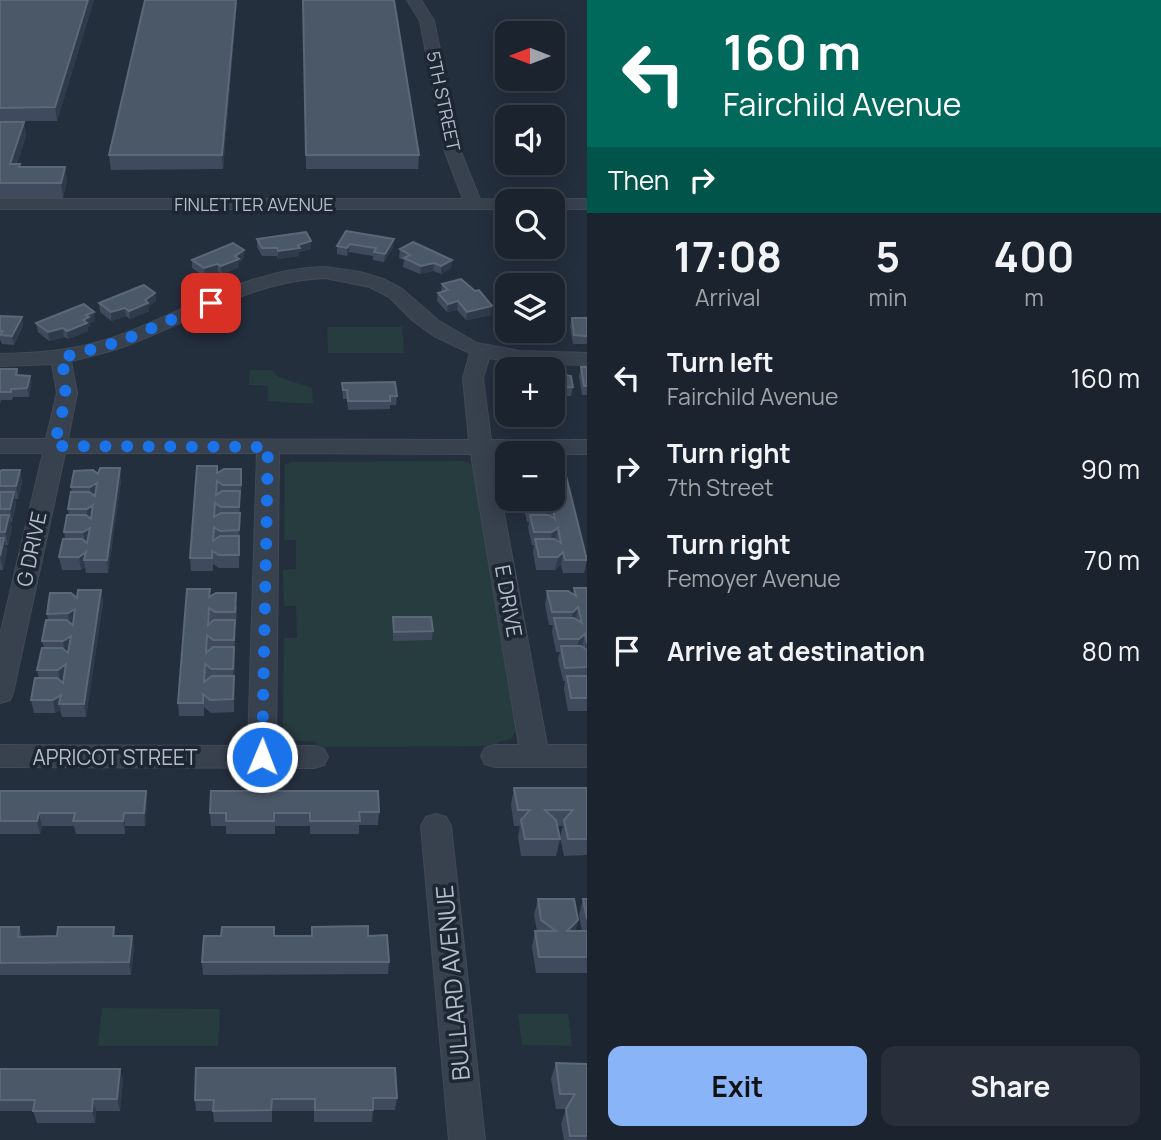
<!DOCTYPE html>
<html lang="en">
<head>
<meta charset="utf-8">
<style>
  body { margin:0; font-family:Manrope,sans-serif; background:#282f3a; color:#f1f3f6; height:100vh; display:flex; flex-direction:column; font-size:26px; white-space:nowrap }
  * { box-sizing:border-box; margin:0 }
  p { font-size:23px; color:#a0a4aa }
  .icon { flex:none; width:38px; height:38px; fill:none; stroke:currentColor; stroke-width:2; stroke-linecap:round; stroke-linejoin:round }
  .map { position:relative; flex:1; overflow:hidden }
  .sheet { display:flex; flex-direction:column; background:#1b232e; width:574px }
  .sheet>* { flex:none }
  .banner { background:#00695c; color:#fff; overflow:hidden }
  .needle { width:46px; rotate:270deg }
  .controls { position:absolute; left:495px; top:21px; display:grid; gap:14px }
  .controls a { display:grid; place-items:center; width:70px; height:70px; border-radius:14px; background:#1b232e; box-shadow:0 4px 18px #0003,0 0 0 2px #39404a; font-size:35px }
  .pin { position:absolute; display:grid; place-items:center; width:60px; height:60px; color:#fff; margin:-30px; border-radius:14px; box-shadow:0 4px 10px #0006 }
  .me { position:absolute; width:77px; margin:-38px; rotate:1deg; stroke-linejoin:round; filter:drop-shadow(0 0 5px #0008) }
  .turn { display:flex; align-items:center; gap:24px; height:147px; padding:0 21px; font-size:32px }
  .turn .icon { width:91px; height:91px; stroke-width:2.5 }
  .turn b { display:block; font-size:49px; line-height:60px }
  .then { display:flex; align-items:center; height:66px; padding:0 21px; background:#0003; gap:14px; font-size:26px }
  .eta { display:flex; justify-content:space-evenly; align-items:center; height:119px; text-align:center }
  .eta b { font-size:42px; font-weight:700; line-height:49px }
  .action { display:flex; gap:14px; margin-top:auto; padding:14px 21px }
  .action a { flex:1; height:80px; border-radius:14px; background:#8ab4f8; color:#111; font-size:28px; font-weight:700; line-height:80px; text-align:center }
  .action a+a { background:#282f3a; color:#f1f3f6 }
  ul { padding:0; list-style:none }
  li { display:flex; align-items:center; gap:21px; height:91px; padding:0 21px }
  li div { flex:1 }
  li b { display:block; font-size:26px }
  li em { font-style:normal }
  main { display:flex; flex:1; min-height:0 }
  .map>svg:first-child { display:block }
  .green { fill:#263c3f }
  .lines { fill:none; stroke-linecap:round; stroke-linejoin:round }
  .minor-casing { stroke:#414a57; stroke-width:2 }
  .minor { fill:#38414e; fill-rule:evenodd }
  .wall { fill:#3f4b5c }
  .shaded-wall { fill:#2f3b4b }
  .building { fill:#4b5868; stroke:#5c6777; stroke-width:2 }
  .route { stroke:#1a73e8; stroke-width:12; stroke-dasharray:0 21.6 }
  .labels { text-anchor:middle; dominant-baseline:central; stroke-width:7; stroke-linejoin:round; paint-order:stroke }
  .far-street-label { font-size:18px; fill:#b4bcc9; stroke:#1d2633 }
  .street-label { font-size:21px; fill:#b4bcc9; stroke:#1d2633 }
  .near-street-label { font-size:24px; fill:#b4bcc9; stroke:#1d2633 }
</style>
</head>
<body>
<main>
<div class="map">
<svg width="587" height="1140" viewBox="0 0 587 1140">
  <rect width="100%" height="100%" fill="#242f3e"/>
  <g class="green">
    <polygon points="327,327 402,327 404,353 328,353"/>
    <polygon points="250,370 272,370 278,377 312,388 313,404 268,401 268,386 249,385"/>
    <polygon points="464,461 474,466 516,731 511,739 498,742 497,746 317,747 316,742 287,740 283,727 284,638 297,638 296,606 284,606 283,570 296,569 296,540 284,540 285,465 291,462"/>
    <polygon points="102,1008 220,1009 218,1046 98,1046"/>
    <polygon points="518,1014 568,1014 572,1046 522,1045"/>
  </g>
  <g class="lines">
    <g class="minor-casing">
      <g id="minor">
        <polygon points="407,0 421,0 434,21 461,152 480,199 514,200 508,201 508,209 0,209 0,199 463,199 445,152 420,21"/>
        <polygon points="553,199 587,199 587,209 553,209 553,201 546,201"/>
        <path d="M325,267L360,272L383,279L402,289L439,321L477,343L520,351L587,353V365L520,363L489,358L483,378L491,440H587V454H493L547,745H587V767H495L485,764L481,756L485,748L495,745H519L471,454L279,453L276,746H314L324,749L328,757L324,765L314,768L0,767V745L248,746L257,453H65L13,693L10,700L0,703V635L43,453H0V439H46L57,393L52,364L0,366V354C40,353 73,351 112,338C185,313 244,269 325,267ZM325,278L370,287L389,297L412,320L434,336L470,353L463,378L469,440L68,439L77,393L71,361C90,356 110,352 128,345C194,320 254,280 325,278Z"/>
        <polygon points="436,814 446,817 451,826 485,1140 449,1140 421,826 426,817"/>
      </g>
    </g>
    <use href="#minor" class="minor"/>
  </g>
  <g class="wall">
    <polygon points="0,0 94,0 57,121 0,121"/>
    <polygon points="145,0 237,0 223,169 111,170 109,155"/>
    <polygon points="303,0 419,155 418,169 306,169"/>
    <polygon points="0,122 24,122 26,136 17,164 20,167 65,167 67,181 63,198 0,198"/>
    <polygon points="346,231 393,247 384,262 373,260 373,256 349,252 347,256 337,254 337,246"/>
    <polygon points="257,239 311,241 311,249 299,252 299,256 278,259 277,256 262,256 257,247"/>
    <polygon points="400,249 452,260 451,268 441,274 433,271 420,274 403,267 404,260 399,258"/>
    <polygon points="244,258 239,262 239,267 222,274 218,272 204,276 192,268 192,260"/>
    <polygon points="442,284 491,315 466,320 457,310 447,312 437,301 438,293 441,292"/>
    <polygon points="155,293 156,301 149,306 149,311 130,319 126,316 111,321 100,312 99,303"/>
    <polygon points="504,315 508,315 508,331 553,331 560,336 545,338 544,342 520,341 520,337 503,335 503,323"/>
    <polygon points="0,316 22,317 23,326 14,345 2,344 0,339"/>
    <polygon points="572,318 587,318 587,344 573,344 570,326"/>
    <polygon points="95,321 89,323 90,326 88,327 88,331 68,339 64,337 49,341 38,332 36,323"/>
    <polygon points="581,367 587,367 587,395 582,395 579,376"/>
    <polygon points="0,369 17,369 18,375 30,376 31,385 29,397 13,397 12,400 1,400 0,404"/>
    <polygon points="553,369 554,373 573,387 571,396 553,397"/>
    <polygon points="506,372 508,372 508,397 505,397 504,380"/>
    <polygon points="342,383 397,396 396,405 390,405 390,409 348,410 347,399 343,399"/>
    <polygon points="20,470 22,483 18,499 15,499 16,505 12,522 10,522 12,528 8,545 6,545 7,551 3,570 0,570 0,471"/>
    <polygon points="218,473 242,482 240,498 239,568 219,568 213,564 213,571 191,571 190,558"/>
    <polygon points="98,474 121,481 108,573 86,573 85,567 81,570 62,570 59,557 65,539 64,532 69,515 68,509 72,492 71,487"/>
    <polygon points="521,499 553,499 587,560 584,573 563,573 561,565 555,570 536,570 533,552 534,545 532,545 528,528 529,522 527,522 523,505 524,500 521,500"/>
    <polygon points="574,588 587,588 587,711 568,711 564,689 565,681 563,681 558,659 560,652 556,652 552,632 553,625 549,625 545,605 547,591 573,594"/>
    <polygon points="101,590 103,603 86,717 62,717 60,710 55,713 34,713 31,700 39,678 37,670 44,648 42,641 48,620 47,614 77,598"/>
    <polygon points="210,597 237,606 236,625 235,625 234,712 211,713 204,707 204,716 179,716 178,703"/>
    <polygon points="393,617 433,631 432,640 393,641"/>
    <polygon points="514,788 587,788 587,855 564,856 560,837 563,826 557,826 560,839 556,856 521,856 518,837 520,826 514,826 511,805"/>
    <polygon points="0,791 146,791 147,804 145,826 125,826 125,834 76,834 74,826 42,826 40,834 0,834"/>
    <polygon points="379,812 378,825 359,825 359,834 310,834 310,826 275,826 275,834 226,834 226,826 211,826 210,813"/>
    <polygon points="538,899 578,920 575,931 582,931 579,915 583,899 587,899 587,973 536,973 532,947 535,931 537,931 534,915"/>
    <polygon points="0,927 19,927 22,937 57,936 114,927 115,936 132,936 134,948 131,975 0,975"/>
    <polygon points="274,936 368,936 389,962 388,974 203,975 202,962"/>
    <polygon points="556,1063 587,1064 587,1140 564,1140 561,1124 566,1109 556,1109 551,1079"/>
    <polygon points="0,1069 123,1080 120,1111 96,1111 95,1123 37,1123 33,1111 0,1111"/>
    <polygon points="397,1098 395,1110 373,1110 372,1122 314,1122 314,1111 272,1111 272,1122 214,1122 213,1111 196,1111 195,1100"/>
  </g>
  <g class="shaded-wall">
    <polygon points="88,0 94,0 57,121 55,107"/>
    <polygon points="236,0 237,0 223,169 222,155"/>
    <polygon points="24,122 26,136 12,179 10,164"/>
    <polygon points="65,167 67,181 63,198 61,183"/>
    <polygon points="394,239 393,247 384,262 385,254"/>
    <polygon points="311,241 311,249 299,252 299,256 278,259 278,251"/>
    <polygon points="350,244 349,252 347,256 347,248"/>
    <polygon points="244,250 244,258 239,262 239,267 222,274 221,266"/>
    <polygon points="452,260 451,268 441,274 441,266"/>
    <polygon points="434,263 433,271 420,274 421,266"/>
    <polygon points="217,264 218,272 204,276 204,268"/>
    <polygon points="155,293 156,301 149,306 149,311 130,319 129,311"/>
    <polygon points="458,301 457,310 447,312 448,304"/>
    <polygon points="492,306 491,315 466,320 467,312"/>
    <polygon points="125,308 126,316 111,321 111,312"/>
    <polygon points="94,312 95,321 89,323 90,326 88,327 88,331 68,339 67,331 83,320 86,315"/>
    <polygon points="22,317 23,326 14,345 12,336"/>
    <polygon points="63,328 64,337 49,341 48,332"/>
    <polygon points="561,328 560,336 545,338 545,331 553,331 553,329"/>
    <polygon points="30,376 31,385 29,397 27,388"/>
    <polygon points="120,468 121,481 108,573 107,560"/>
    <polygon points="20,470 22,483 18,499 16,486"/>
    <polygon points="97,483 99,496 92,500 90,487"/>
    <polygon points="240,491 240,504 239,568 239,530"/>
    <polygon points="14,492 16,505 12,522 10,509"/>
    <polygon points="93,505 95,518 88,522 87,509"/>
    <polygon points="552,505 550,518 545,522 547,509"/>
    <polygon points="9,515 12,528 8,545 5,532"/>
    <polygon points="90,528 92,541 85,545 83,532"/>
    <polygon points="558,528 555,541 550,545 552,532"/>
    <polygon points="4,538 7,551 3,570 0,556"/>
    <polygon points="86,552 84,560 85,567 81,570 79,557"/>
    <polygon points="563,552 561,565 555,570 558,557"/>
    <polygon points="101,590 103,603 86,717 84,704"/>
    <polygon points="578,607 576,620 570,625 573,612"/>
    <polygon points="75,609 77,622 70,627 68,613"/>
    <polygon points="585,634 582,647 576,652 579,639"/>
    <polygon points="71,636 73,649 65,654 63,641"/>
    <polygon points="234,647 235,660 234,712 233,669"/>
    <polygon points="66,664 68,677 61,683 58,670"/>
    <polygon points="61,695 59,704 61,710 55,713 53,700"/>
    <polygon points="146,791 147,804 145,826 144,813"/>
    <polygon points="39,813 42,826 40,834 37,821"/>
    <polygon points="124,813 125,826 125,834 123,821"/>
    <polygon points="578,920 574,936 567,931"/>
    <polygon points="132,936 134,948 131,975 129,962"/>
    <polygon points="120,1069 123,1080 120,1111 117,1099"/>
    <polygon points="93,1099 96,1111 95,1123 92,1111"/>
  </g>
  <g class="building">
    <polygon points="0,0 88,0 55,107 0,108"/>
    <polygon points="145,0 236,0 222,155 109,155"/>
    <polygon points="303,0 394,0 419,155 306,155"/>
    <polygon points="0,122 24,122 10,164 20,164 19,167 65,167 61,183 0,183"/>
    <polygon points="346,231 394,239 385,254 374,252 376,248 350,244 347,248 337,246"/>
    <polygon points="306,232 311,241 298,245 300,248 278,251 277,248 262,248 257,239"/>
    <polygon points="413,242 452,260 441,266 434,263 421,266 404,258 410,255 400,249"/>
    <polygon points="233,243 244,250 235,256 239,259 221,266 217,264 204,268 192,260"/>
    <polygon points="461,279 475,291 479,290 492,306 467,312 458,301 448,304 438,293 448,290 442,284"/>
    <polygon points="144,285 155,293 145,300 148,303 129,311 125,308 111,312 99,303"/>
    <polygon points="84,304 94,312 86,315 89,317 83,320 87,323 67,331 63,328 48,332 36,323"/>
    <polygon points="504,315 508,315 508,327 504,326"/>
    <polygon points="0,316 22,317 12,336 0,335 3,331 0,331"/>
    <polygon points="553,317 560,317 561,328 553,329"/>
    <polygon points="572,318 587,318 587,336 574,335"/>
    <polygon points="521,331 545,331 545,333 521,332"/>
    <polygon points="581,367 587,367 587,386 584,386"/>
    <polygon points="528,368 553,369 554,373 571,376 573,387 553,388 553,369 528,369"/>
    <polygon points="0,369 17,369 16,375 30,376 27,388 11,389 11,392 0,392"/>
    <polygon points="506,372 508,372 508,388 507,388"/>
    <polygon points="395,382 397,396 390,396 390,401 348,401 347,390 343,390 342,383"/>
    <polygon points="197,466 217,466 217,473 224,469 241,469 241,485 223,485 217,481 216,495 222,491 240,491 239,507 221,507 215,503 214,517 221,513 240,513 239,530 220,531 214,527 213,541 220,536 239,536 239,555 219,555 212,551 212,558 190,558"/>
    <polygon points="100,468 120,468 107,560 84,560 86,552 79,557 59,557 63,539 82,539 87,543 90,528 83,532 64,532 67,515 86,515 91,519 93,505 87,509 68,509 71,492 89,492 95,496 97,483 90,487 71,487 74,471 93,470 98,474"/>
    <polygon points="553,468 564,468 587,560 565,560 563,552 558,557 539,557 535,539 554,539 561,543 558,528 552,532 534,532 530,515 549,515 555,519 552,505 547,509 529,509 526,499 553,499"/>
    <polygon points="2,470 20,470 16,486 0,486 0,471"/>
    <polygon points="0,492 14,492 10,509 0,509"/>
    <polygon points="0,515 9,515 5,532 0,532"/>
    <polygon points="0,538 4,538 0,556"/>
    <polygon points="574,588 587,588 587,643 585,634 579,639 559,639 554,618 574,618 582,623 578,607 573,612 552,612 547,591 568,591 576,596"/>
    <polygon points="187,589 210,589 209,597 216,593 236,593 235,612 215,612 209,608 208,625 214,620 235,620 234,640 213,640 207,635 206,653 213,647 234,647 233,669 212,669 205,664 204,682 212,676 234,676 233,699 210,700 203,694 203,703 178,703"/>
    <polygon points="78,590 101,590 84,704 59,704 61,695 53,700 31,700 35,678 57,678 63,683 66,664 58,670 37,670 42,648 62,648 68,653 71,636 63,641 42,641 46,620 66,620 73,625 75,609 68,613 47,614 50,593 71,593 77,598"/>
    <polygon points="393,617 431,617 433,631 394,632"/>
    <polygon points="561,646 581,646 587,650 587,667 565,668"/>
    <polygon points="567,676 587,676 587,698 571,698"/>
    <polygon points="514,788 587,788 587,839 568,839 564,820 573,810 545,810 556,820 560,839 525,839 521,820 530,810 518,810"/>
    <polygon points="0,791 146,791 144,813 124,813 123,821 73,821 75,813 39,813 37,821 0,821"/>
    <polygon points="211,791 378,791 379,812 359,812 360,821 310,821 310,813 274,813 274,821 226,821 226,813 210,813"/>
    <polygon points="538,899 574,899 578,920 567,931 587,931 587,957 539,957 535,931 556,931 541,920"/>
    <polygon points="583,899 587,899 587,919"/>
    <polygon points="368,926 368,936 387,935 389,962 202,962 204,936 221,936 222,927 274,927 274,936 312,936 312,927"/>
    <polygon points="0,927 19,927 18,937 57,936 58,927 114,927 113,936 132,936 129,962 0,963"/>
    <polygon points="556,1063 587,1064 587,1136 570,1136 566,1109 575,1094 560,1094"/>
    <polygon points="196,1068 395,1068 397,1098 373,1098 373,1110 315,1110 315,1099 272,1099 271,1110 213,1111 214,1100 195,1100"/>
    <polygon points="0,1069 120,1069 117,1099 93,1099 92,1111 33,1111 35,1100 0,1100"/>
  </g>
  <g class="lines">
    <path class="route" d="M211,303L119,342L60,358C72,388 61,416 54,446L268,447L262,757"/>
  </g>
  <g class="labels">
    <g class="far-street-label">
      <text transform="translate(444 101) rotate(78)">5TH STREET</text>
      <text x="254" y="204">FINLETTER AVENUE</text>
    </g>
    <g class="street-label">
      <text transform="translate(31 549) rotate(-78)">G DRIVE</text>
      <text transform="translate(509 601) rotate(80)">E DRIVE</text>
      <text x="115" y="757">APRICOT STREET</text>
    </g>
    <g class="near-street-label">
      <text transform="translate(452 983) rotate(-95)">BULLARD AVENUE</text>
    </g>
  </g>
</svg>
<div class="controls">
<a><svg class="needle" viewBox="-14 -14 28 28"><path d="M0-13l5 13h-10z" fill="#e53935"/><path d="M0 13l5-13h-10z" fill="#a0a4aa"/></svg></a>
<a><svg class="icon" aria-label="sound" viewBox="0 0 24 24"><path d="M4 9h4l5-4v14l-5-4H4zM17 9q2 3 0 6"/></svg></a>
<a><svg class="icon" aria-label="search" viewBox="0 0 24 24"><circle cx="10" cy="10" r="6"/><path d="M15 15l6 6"/></svg></a>
<a><svg class="icon" aria-label="layers" viewBox="0 0 24 24"><path d="M12 4l9 5-9 5-9-5zM3 14l9 5 9-5"/></svg></a>
<a>+</a>
<a>−</a>
</div>
<div class="pin" style="left:211px;top:303px;background:#d93025"><svg class="icon" aria-label="arrive" viewBox="0 0 24 24"><path d="M6 21V4h12l-3 4 3 4H6"/></svg></div>
<svg class="me" style="left:262px;top:757px" viewBox="-20 -20 40 40"><circle r="17" fill="#1a73e8" stroke="#fff" stroke-width="3"/><path d="M0-11L8 9 0 5-8 9z" fill="#fff"/></svg>
</div>
<section class="sheet">
<div class="banner">
<div class="turn"><svg class="icon" aria-label="left" viewBox="0 0 24 24"><path d="M17 20v-9H6M10 6l-5 5 5 5"/></svg><div><b>160 m</b>Fairchild Avenue</div></div>
<div class="then">Then<svg class="icon" aria-label="right" viewBox="0 0 24 24"><path d="M7 20v-9h11M14 6l5 5-5 5"/></svg></div>
</div>
<div class="eta">
<div><b>17:08</b><p>Arrival</p></div>
<div><b>5</b><p>min</p></div>
<div><b>400</b><p>m</p></div>
</div>
<ul>
<li><svg class="icon" aria-label="left" viewBox="0 0 24 24"><path d="M17 20v-9H6M10 6l-5 5 5 5"/></svg><div><b>Turn left</b><p>Fairchild Avenue</p></div><em>160 m</em></li>
<li><svg class="icon" aria-label="right" viewBox="0 0 24 24"><path d="M7 20v-9h11M14 6l5 5-5 5"/></svg><div><b>Turn right</b><p>7th Street</p></div><em>90 m</em></li>
<li><svg class="icon" aria-label="right" viewBox="0 0 24 24"><path d="M7 20v-9h11M14 6l5 5-5 5"/></svg><div><b>Turn right</b><p>Femoyer Avenue</p></div><em>70 m</em></li>
<li><svg class="icon" aria-label="arrive" viewBox="0 0 24 24"><path d="M6 21V4h12l-3 4 3 4H6"/></svg><div><b>Arrive at destination</b></div><em>80 m</em></li>
</ul>
<div class="action"><a>Exit</a><a>Share</a></div>
</section>
</main>
</body>
</html>
